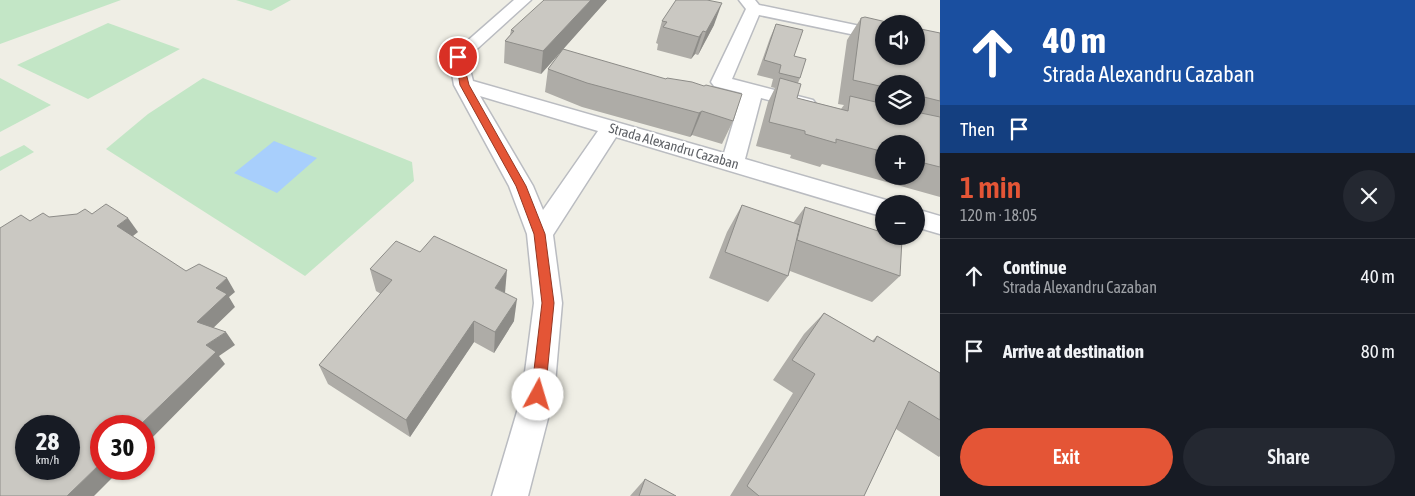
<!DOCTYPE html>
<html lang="en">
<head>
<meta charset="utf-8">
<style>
  body { margin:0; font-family:"Asap Condensed",sans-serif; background:#242831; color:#f1f3f6; height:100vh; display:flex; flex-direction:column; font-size:19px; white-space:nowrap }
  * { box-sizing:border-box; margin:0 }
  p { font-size:16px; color:#9ea1a6 }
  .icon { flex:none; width:28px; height:28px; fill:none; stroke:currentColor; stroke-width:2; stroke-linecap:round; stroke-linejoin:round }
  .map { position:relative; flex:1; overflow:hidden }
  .details { display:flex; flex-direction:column; background:#171b24; width:475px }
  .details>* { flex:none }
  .guide { background:#1a4fa0; color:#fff; overflow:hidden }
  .fabs { position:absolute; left:875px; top:15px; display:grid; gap:10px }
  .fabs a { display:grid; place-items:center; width:50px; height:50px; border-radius:50%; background:#171b24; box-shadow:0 1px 4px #0004; font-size:25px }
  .speed { position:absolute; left:15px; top:415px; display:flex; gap:10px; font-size:25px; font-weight:700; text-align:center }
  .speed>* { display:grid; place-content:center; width:65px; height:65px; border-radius:50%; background:#171b24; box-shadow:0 1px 4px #0004; line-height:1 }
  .speed small { font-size:12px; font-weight:400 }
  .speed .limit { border:8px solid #d22; background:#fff; color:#111 }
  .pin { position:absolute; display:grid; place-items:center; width:42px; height:42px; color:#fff; margin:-21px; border:2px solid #fff; border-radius:50%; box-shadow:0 1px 5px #0007 }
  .me { position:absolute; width:55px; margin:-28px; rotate:6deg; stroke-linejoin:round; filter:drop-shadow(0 0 4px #0008) }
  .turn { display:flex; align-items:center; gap:18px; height:105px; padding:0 20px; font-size:22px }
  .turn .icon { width:65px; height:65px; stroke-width:2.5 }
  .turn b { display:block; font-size:35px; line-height:42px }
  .then { display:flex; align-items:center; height:48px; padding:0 20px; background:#0003; gap:10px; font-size:19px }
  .round { display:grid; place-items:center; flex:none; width:52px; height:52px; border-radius:26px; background:#242831 }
  .headline { display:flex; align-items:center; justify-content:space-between; height:85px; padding:0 20px }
  h1 { font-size:30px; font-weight:600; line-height:38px; color:#e45536 }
  .action { display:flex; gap:10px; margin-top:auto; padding:10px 20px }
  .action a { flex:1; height:58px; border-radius:30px; background:#e45536; color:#fff; font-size:20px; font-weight:600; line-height:58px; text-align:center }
  .action a+a { background:#242831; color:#f1f3f6 }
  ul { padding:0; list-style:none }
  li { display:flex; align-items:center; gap:15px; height:75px; padding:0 20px; border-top:1px solid #363941 }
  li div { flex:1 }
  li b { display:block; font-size:19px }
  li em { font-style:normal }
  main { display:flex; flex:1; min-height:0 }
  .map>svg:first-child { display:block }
  .green { fill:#c3e6c6 }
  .water { fill:#a8cffc }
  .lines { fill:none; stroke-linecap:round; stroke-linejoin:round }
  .street-casing { stroke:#babcc1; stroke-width:3 }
  .street { fill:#fff; fill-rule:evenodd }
  .wall { fill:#aeaca7; fill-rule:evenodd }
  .shaded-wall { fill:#8d8c88 }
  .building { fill:#cac8c2; stroke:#8d8c88; fill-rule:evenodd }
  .route { fill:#e45536; stroke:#943723 }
  .labels { text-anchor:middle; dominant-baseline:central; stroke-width:4.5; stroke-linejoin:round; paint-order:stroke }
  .street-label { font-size:14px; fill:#5d6065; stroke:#fff }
</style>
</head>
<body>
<main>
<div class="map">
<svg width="940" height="496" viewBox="0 0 940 496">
  <rect width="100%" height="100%" fill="#efeee5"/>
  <g class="green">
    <polygon points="0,0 121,0 0,44"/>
    <polygon points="236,0 291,0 271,11"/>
    <polygon points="108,23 180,49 88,99 17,65"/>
    <polygon points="0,78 51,105 0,132"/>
    <polygon points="203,78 412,162 414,181 305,276 106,149 148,114"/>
    <polygon points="24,145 34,152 0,171 0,157"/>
  </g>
  <polygon class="water" points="274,141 317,158 277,193 234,173"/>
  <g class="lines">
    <g class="street-casing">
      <g id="street">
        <path d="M514,0H531L467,58L473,81L724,153L742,93L714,86L711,82L746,9L739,0H755L759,5L884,31V41L759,15L732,79L813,100L816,104L813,108L806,110L761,98L745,159L893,202L894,204H884V217L616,137L553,235L562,303L554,395L528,496H492L522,395L534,303L527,234L509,186L454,85L449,57ZM480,96L598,131L543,210L533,186Z"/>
        <polygon points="916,209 940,216 940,234 916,227"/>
      </g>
    </g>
    <use href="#street" class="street"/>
  </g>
  <g class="wall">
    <polygon points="607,0 541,74 504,63 505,41 510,35 511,30"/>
    <path d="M861,18L940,33V197L822,164L820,167L790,158L791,155L756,146L768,102L775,88L771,87L773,79L757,75L770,38L776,24L794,56L800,78L798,83L797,98L841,109L844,105L838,104L847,40ZM884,84H916V116H884ZM884,144H916V176H884Z"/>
    <polygon points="662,21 714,25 698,55 695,54 691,59 657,50 658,44 656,43"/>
    <polygon points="563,49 733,121 722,144 692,135 690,137 582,107 545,92 548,69"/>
    <polygon points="742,205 793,223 805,207 900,276 872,302 790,271 788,276 768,302 709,278 727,232"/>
    <polygon points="370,269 505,293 514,321 494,353 474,342 410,437 328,384 319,365 381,294 376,291"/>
    <polygon points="824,313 872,341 877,336 940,373 940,456 939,457 896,429 864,496 730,496 793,393 773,380 804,334"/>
    <polygon points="645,479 676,496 630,496"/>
  </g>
  <g class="shaded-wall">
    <polygon points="591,0 607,0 541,74 543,51"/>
    <polygon points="722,3 714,25 698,55 706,32"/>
    <polygon points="703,31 695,54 691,59 699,37"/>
    <polygon points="702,111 692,135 690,137 699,113"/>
    <polygon points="128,218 138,232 128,240 117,226"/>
    <polygon points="507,270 505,293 495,288"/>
    <polygon points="227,278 235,292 229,297 235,307 207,334 197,322 216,288"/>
    <polygon points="517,299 514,321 494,353 495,332"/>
    <polygon points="474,321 474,342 410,437 406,420"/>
    <polygon points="226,332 235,345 219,356 225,364 144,446 144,426 139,426 206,345"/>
    <polygon points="101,463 101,469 121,469 94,496 67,496"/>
  </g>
  <g class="building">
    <polygon points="544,0 591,0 543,51 505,41 514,31 511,30"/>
    <polygon points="676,0 707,0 722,3 706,32 703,31 699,37 663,27 667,22 662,21"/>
    <polygon points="865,17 895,24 884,24 884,56 916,56 916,28 940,33 940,101 916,95 916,84 884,84 884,87 853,80 861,18"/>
    <polygon points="776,24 803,30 794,56 806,59 800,78 779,73 781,65 764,60"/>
    <polygon points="563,49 666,79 667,78 692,82 704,86 706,85 742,94 733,121 702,111 699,113 587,83 548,69"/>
    <polygon points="780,78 801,84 797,98 848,111 850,96 884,104 884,116 916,116 916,112 940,117 940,167 916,161 916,144 884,144 884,152 836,139 836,143 805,134 805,131 769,122"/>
    <path d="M106,204L128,218L117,226L186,271L199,264L227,278L216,288L227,294L197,322L226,332L206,345L216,352L139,426H101V463L67,496H0V228L21,215L30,221L43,213L49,217L77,214L85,209L92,214ZM26,426H69V469H26Z"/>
    <polygon points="742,205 800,225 788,276 725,252"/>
    <polygon points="805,207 884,233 884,236 894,236 902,239 900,276 797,240"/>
    <polygon points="434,236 507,270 495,288 517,299 495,332 474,321 406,420 319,365 392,280 370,269 396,241 420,252"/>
    <polygon points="824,313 874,342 877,336 940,373 940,420 909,401 864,496 759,496 747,486 815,374 792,360"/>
    <polygon points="645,479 676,496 639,496"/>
  </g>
  <polygon class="route" points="455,55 462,57 469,85 526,186 545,234 554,303 545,395 543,399 538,401 533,399 531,395 542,303 534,234 516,186 460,85"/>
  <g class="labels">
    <g class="street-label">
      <text transform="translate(674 146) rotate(16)">Strada Alexandru Cazaban</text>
    </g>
  </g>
</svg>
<div class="fabs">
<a><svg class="icon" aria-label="sound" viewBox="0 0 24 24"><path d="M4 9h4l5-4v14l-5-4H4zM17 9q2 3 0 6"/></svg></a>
<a><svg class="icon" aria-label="layers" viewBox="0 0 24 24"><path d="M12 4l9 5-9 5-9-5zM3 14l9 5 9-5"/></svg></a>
<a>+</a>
<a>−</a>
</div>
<div class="speed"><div>28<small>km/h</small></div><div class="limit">30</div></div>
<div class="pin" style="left:458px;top:57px;background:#d93025"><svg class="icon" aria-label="arrive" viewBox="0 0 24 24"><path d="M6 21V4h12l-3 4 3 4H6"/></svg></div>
<svg class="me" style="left:538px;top:395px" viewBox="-20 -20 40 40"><circle r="19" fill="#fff"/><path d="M0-13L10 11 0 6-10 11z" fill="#e45536"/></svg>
</div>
<section class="details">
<div class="guide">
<div class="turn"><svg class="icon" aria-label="ahead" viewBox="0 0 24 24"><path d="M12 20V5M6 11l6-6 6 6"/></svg><div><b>40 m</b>Strada Alexandru Cazaban</div></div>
<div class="then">Then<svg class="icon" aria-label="arrive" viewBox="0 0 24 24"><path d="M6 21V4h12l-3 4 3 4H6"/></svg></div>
</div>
<div class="headline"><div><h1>1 min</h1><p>120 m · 18:05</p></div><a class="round"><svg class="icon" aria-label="close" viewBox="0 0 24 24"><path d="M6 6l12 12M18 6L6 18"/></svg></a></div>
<ul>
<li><svg class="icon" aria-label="ahead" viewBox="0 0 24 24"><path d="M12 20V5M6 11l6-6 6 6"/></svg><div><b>Continue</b><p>Strada Alexandru Cazaban</p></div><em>40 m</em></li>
<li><svg class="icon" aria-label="arrive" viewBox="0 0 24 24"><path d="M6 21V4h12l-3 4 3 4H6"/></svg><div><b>Arrive at destination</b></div><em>80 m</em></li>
</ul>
<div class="action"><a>Exit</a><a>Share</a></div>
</section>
</main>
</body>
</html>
